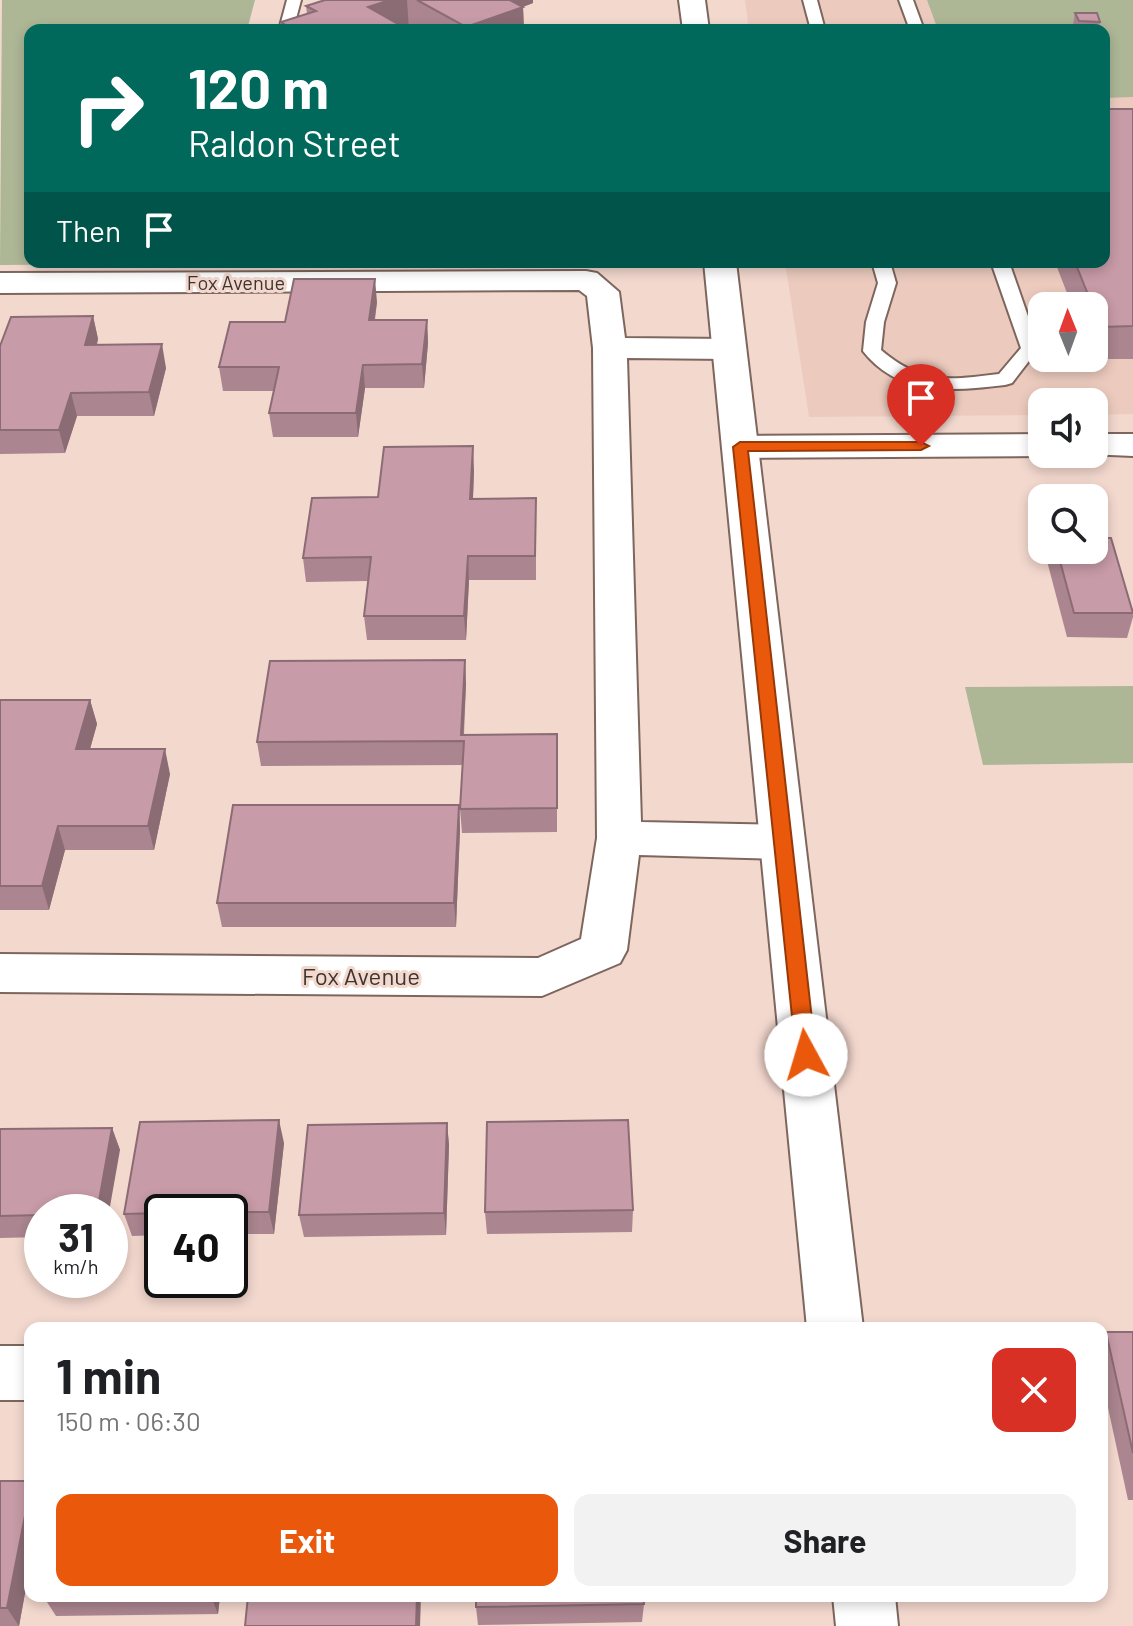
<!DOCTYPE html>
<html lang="en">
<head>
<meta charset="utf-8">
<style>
  body { margin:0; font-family:Barlow,sans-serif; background:#f2f2f2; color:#202124; height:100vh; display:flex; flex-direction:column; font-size:30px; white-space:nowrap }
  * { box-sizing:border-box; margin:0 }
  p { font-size:26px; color:#757577 }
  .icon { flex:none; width:44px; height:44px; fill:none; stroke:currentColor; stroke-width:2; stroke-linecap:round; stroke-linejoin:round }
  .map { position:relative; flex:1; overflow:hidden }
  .drawer { position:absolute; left:24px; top:1322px; width:1084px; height:280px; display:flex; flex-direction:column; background:#fff; border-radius:16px; box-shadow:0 4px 12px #0003 }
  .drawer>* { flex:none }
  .hud { position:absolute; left:24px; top:24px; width:1086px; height:244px; border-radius:16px; box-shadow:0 4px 12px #0003; background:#00695c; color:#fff; overflow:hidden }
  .needle { width:52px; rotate:359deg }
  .controls { position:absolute; left:1028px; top:292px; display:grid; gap:16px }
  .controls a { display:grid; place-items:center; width:80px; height:80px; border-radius:16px; background:#fff; box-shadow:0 4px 12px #0003; font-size:40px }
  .speed { position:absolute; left:24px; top:1194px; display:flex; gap:16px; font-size:40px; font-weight:700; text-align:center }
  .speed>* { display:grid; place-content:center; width:104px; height:104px; border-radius:50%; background:#fff; box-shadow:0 4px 12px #0003; line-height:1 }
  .speed small { font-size:20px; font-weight:400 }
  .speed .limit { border:4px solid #111; border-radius:12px; background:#fff; color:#111 }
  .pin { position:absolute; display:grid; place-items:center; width:68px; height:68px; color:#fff; margin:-82px -34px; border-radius:50% 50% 50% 0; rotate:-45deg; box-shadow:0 0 8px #0007 }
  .pin .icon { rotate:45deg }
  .me { position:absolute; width:88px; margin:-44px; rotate:354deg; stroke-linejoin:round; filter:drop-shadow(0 0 6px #0008) }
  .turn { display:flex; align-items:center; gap:28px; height:168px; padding:0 32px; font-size:36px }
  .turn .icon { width:104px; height:104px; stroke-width:2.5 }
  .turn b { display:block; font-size:56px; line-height:68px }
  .then { display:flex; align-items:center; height:76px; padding:0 32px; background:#0003; gap:16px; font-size:30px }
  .round { display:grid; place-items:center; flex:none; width:84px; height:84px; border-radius:16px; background:#f2f2f2 }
  .head { display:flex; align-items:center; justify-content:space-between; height:136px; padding:0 32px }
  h1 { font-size:48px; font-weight:700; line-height:60px }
  .primary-button { display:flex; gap:16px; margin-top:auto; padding:16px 32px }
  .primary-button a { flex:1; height:92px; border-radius:16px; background:#ea580c; color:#fff; font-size:32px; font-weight:700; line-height:92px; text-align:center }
  .primary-button a+a { background:#f2f2f2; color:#202124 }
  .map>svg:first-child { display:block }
  .built { fill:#eccbbe; fill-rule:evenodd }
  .green { fill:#adb796 }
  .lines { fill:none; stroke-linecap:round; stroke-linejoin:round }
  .service-casing { stroke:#7d665d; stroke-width:4 }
  .minor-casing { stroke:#7d665d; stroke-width:4 }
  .tertiary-casing { stroke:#7d665d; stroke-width:4 }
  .service { fill:#fff; fill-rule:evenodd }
  .minor { fill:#fff; fill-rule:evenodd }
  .tertiary { fill:#fff; fill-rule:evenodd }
  .wall { fill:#ab8590 }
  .shaded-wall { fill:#8b6c75 }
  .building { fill:#c79ba7; stroke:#8b6c75; stroke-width:2 }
  .route { fill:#ea580c; stroke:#983908; stroke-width:2 }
  .labels { text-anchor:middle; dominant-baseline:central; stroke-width:6; stroke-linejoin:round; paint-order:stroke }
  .far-street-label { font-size:20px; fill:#3e3430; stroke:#f3d8ce }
  .street-label { font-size:24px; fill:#3e3430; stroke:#f3d8ce }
</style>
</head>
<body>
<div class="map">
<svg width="1133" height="1626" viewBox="0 0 1133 1626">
  <rect width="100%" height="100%" fill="#f3d8ce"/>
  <path class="built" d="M745,0H1133V414L1094,415V402H1042V415L809,417L785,262H1104V30H749ZM1042,306H1094V358H1042Z"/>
  <g class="green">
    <polygon points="2,0 255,0 247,30 30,30 30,262 422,262 0,265"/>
    <polygon points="927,0 1133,0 1133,97 1104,98 1104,30 938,30"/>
    <polygon points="1133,686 1133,763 983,765 965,687"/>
  </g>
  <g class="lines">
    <g class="service-casing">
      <g id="service">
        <polygon points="287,0 301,0 293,30 279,30"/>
        <polygon points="803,0 817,0 825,30 811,30"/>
        <polygon points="899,0 913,0 924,30 910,30"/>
        <path d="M872,262H890L896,283L884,322L881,350C922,385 949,380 999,374L1021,348L991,262H1009L1039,348L1012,383L1005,385C953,391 899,397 863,351L866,322L878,283Z"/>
      </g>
    </g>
    <g class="minor-casing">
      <g id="minor">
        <polygon points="586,271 597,273 619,292 625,338 729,339 741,342 746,349 741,356 729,359 627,358 641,822 783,825 799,830 805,842 799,854 783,859 639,855 627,950 620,963 542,996 0,992 0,954 538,958 581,939 597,838 593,348 587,296 579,290 0,293 0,273"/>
        <polygon points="1042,434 1042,454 1049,454 1042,456 740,458 727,455 722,447 727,439 740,436"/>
        <polygon points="1094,434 1133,434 1133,456 1087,454 1094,454"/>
        <rect x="0" y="1346" width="30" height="54"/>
      </g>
    </g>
    <g class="tertiary-casing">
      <g id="tertiary">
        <polygon points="679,0 705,0 709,30 683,30"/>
        <polygon points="704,262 736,262 863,1328 807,1328"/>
        <polygon points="833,1596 895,1596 898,1626 836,1626"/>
      </g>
    </g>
    <use href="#service" class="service"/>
    <use href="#minor" class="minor"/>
    <use href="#tertiary" class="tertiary"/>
  </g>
  <g class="wall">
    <polygon points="325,0 533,0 533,3 523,7 524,30 282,30 281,22 307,14 306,6"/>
    <polygon points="1075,13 1100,22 1099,30 1076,30 1073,24"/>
    <polygon points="1133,109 1133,359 1093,359 1094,306 1072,306 1055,262 1104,262"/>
    <polygon points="377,302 375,320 427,320 428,343 424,388 365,388 358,437 273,437 269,413 274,391 223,391 219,367 285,322"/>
    <polygon points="93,316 98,339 97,345 166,368 154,416 77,416 65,453 0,454 0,346"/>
    <polygon points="474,470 473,499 536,498 536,580 469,580 466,640 367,640 364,616 368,581 306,582 303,558 378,497"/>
    <polygon points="1050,550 1094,550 1133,610 1133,617 1127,638 1067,637 1047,561"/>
    <polygon points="465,660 466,684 464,735 557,734 557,832 462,833 460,809 463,765 261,766 257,742"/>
    <polygon points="0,700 90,700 97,724 90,749 170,774 154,850 65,850 49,910 0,910"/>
    <polygon points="459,805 460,829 456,927 222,927 217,903"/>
    <polygon points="447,1123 449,1145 446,1235 304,1237 299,1215"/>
    <polygon points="112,1128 120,1150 42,1212 42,1237 0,1238 0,1129"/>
    <polygon points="284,1143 274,1234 230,1234 230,1212 162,1212 162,1235 132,1236 124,1214"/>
    <polygon points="633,1210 632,1232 487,1234 485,1212"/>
    <polygon points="1106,1332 1133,1332 1133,1500 1128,1500 1102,1380 1102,1341"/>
    <polygon points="0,1481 30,1481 30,1566 19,1626 0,1626"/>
    <polygon points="220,1596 218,1614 56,1616 45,1599"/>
    <polygon points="644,1604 642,1622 478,1625 476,1607"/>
  </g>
  <g class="shaded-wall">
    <polygon points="390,0 407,0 409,30 370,30 368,7"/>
    <polygon points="508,0 533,0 533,3 509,12"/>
    <polygon points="523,7 524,30 466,30 466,27"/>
    <polygon points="375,279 377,302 371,343 369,320"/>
    <polygon points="93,316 98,339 90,368 85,345"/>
    <polygon points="427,320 428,343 424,388 422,364"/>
    <polygon points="162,344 166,368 154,416 149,392"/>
    <polygon points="363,365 365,388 358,437 356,413"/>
    <polygon points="71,393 77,416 65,453 59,430"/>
    <polygon points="473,446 474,470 472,522 470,499"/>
    <polygon points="468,556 469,580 466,640 464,616"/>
    <polygon points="465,660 466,684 463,741 461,735"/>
    <polygon points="90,700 97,724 83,774 76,749"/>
    <polygon points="165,749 170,774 154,850 148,826"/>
    <polygon points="459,805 460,829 456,927 454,903"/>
    <polygon points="58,826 65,850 49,910 42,886"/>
    <polygon points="279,1120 284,1143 274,1234 269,1212"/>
    <polygon points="447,1123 449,1145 446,1235 444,1213"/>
    <polygon points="112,1128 120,1150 109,1212 97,1212"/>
    <polygon points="30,1490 30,1566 19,1626 7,1608"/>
    <polygon points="211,1596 220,1596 218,1614"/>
    <polygon points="417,1596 421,1596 420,1626 416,1626"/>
  </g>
  <g class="building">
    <polygon points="325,0 390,0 368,7 405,28 398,30 293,30 281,22 316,11 306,6"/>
    <polygon points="417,0 510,0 523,7 466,27"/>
    <polygon points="1075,13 1097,13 1100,22 1079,21"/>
    <polygon points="1104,109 1133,109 1133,326 1101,327 1075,262 1104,262"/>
    <polygon points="294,279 375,279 369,320 427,320 422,364 363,365 356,413 269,413 279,367 219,367 230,322 285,322"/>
    <polygon points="93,316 85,345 162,344 149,392 71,393 59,430 0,430 0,346 11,317"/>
    <polygon points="473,446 470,499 536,498 535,556 468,556 464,616 364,616 371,557 303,558 312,498 378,497 384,447"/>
    <polygon points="1094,538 1111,538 1133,613 1074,613 1057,550 1094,550"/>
    <polygon points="465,660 461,735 557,734 557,808 460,809 464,741 257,742 270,661"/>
    <polygon points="0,700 90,700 76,749 165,749 148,826 58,826 42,886 0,886"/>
    <polygon points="233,805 459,805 454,903 217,903"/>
    <polygon points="279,1120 269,1212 162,1212 162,1213 124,1214 140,1122"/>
    <polygon points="628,1120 633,1210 485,1212 487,1122"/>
    <polygon points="447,1123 444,1213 299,1215 308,1125"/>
    <polygon points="112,1128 97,1212 42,1212 42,1215 0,1216 0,1129"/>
    <polygon points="1106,1332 1133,1332 1133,1453"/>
    <polygon points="0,1481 30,1481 30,1490 7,1608 0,1608"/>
    <polygon points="46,1596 205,1596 45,1599"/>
    <polygon points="248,1596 417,1596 416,1626 245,1626"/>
    <polygon points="476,1596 643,1596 644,1604 476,1607"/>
  </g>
  <polygon class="route" points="740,442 921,442 929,446 921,450 748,451 816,1055 813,1061 806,1063 799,1061 796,1055 733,447"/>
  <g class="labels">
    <g class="far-street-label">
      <text x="236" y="282">Fox Avenue</text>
    </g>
    <g class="street-label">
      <text x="361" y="975">Fox Avenue</text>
    </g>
  </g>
</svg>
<div class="controls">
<a><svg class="needle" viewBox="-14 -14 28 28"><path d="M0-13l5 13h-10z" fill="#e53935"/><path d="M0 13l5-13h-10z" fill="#757577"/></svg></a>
<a><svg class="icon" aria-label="sound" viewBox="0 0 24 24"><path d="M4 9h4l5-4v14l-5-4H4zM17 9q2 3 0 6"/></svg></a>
<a><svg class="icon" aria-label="search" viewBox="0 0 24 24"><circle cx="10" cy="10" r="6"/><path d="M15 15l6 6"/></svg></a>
</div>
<div class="speed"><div>31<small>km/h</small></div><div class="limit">40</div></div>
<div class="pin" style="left:921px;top:446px;background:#d93025"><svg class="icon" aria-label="arrive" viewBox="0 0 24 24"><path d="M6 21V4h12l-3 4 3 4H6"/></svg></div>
<svg class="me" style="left:806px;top:1055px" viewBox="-20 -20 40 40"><circle r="19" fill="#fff"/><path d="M0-13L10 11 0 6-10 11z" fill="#ea580c"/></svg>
<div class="hud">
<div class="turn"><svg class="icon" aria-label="right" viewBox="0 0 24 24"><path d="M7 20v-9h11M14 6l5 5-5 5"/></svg><div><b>120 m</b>Raldon Street</div></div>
<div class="then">Then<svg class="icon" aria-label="arrive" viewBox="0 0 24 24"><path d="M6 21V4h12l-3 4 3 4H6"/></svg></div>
</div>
<section class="drawer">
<div class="head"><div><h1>1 min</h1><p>150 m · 06:30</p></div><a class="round" style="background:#d93025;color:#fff"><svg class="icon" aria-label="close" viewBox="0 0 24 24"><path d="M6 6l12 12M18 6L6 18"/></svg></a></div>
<div class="primary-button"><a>Exit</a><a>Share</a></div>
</section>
</div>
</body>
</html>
